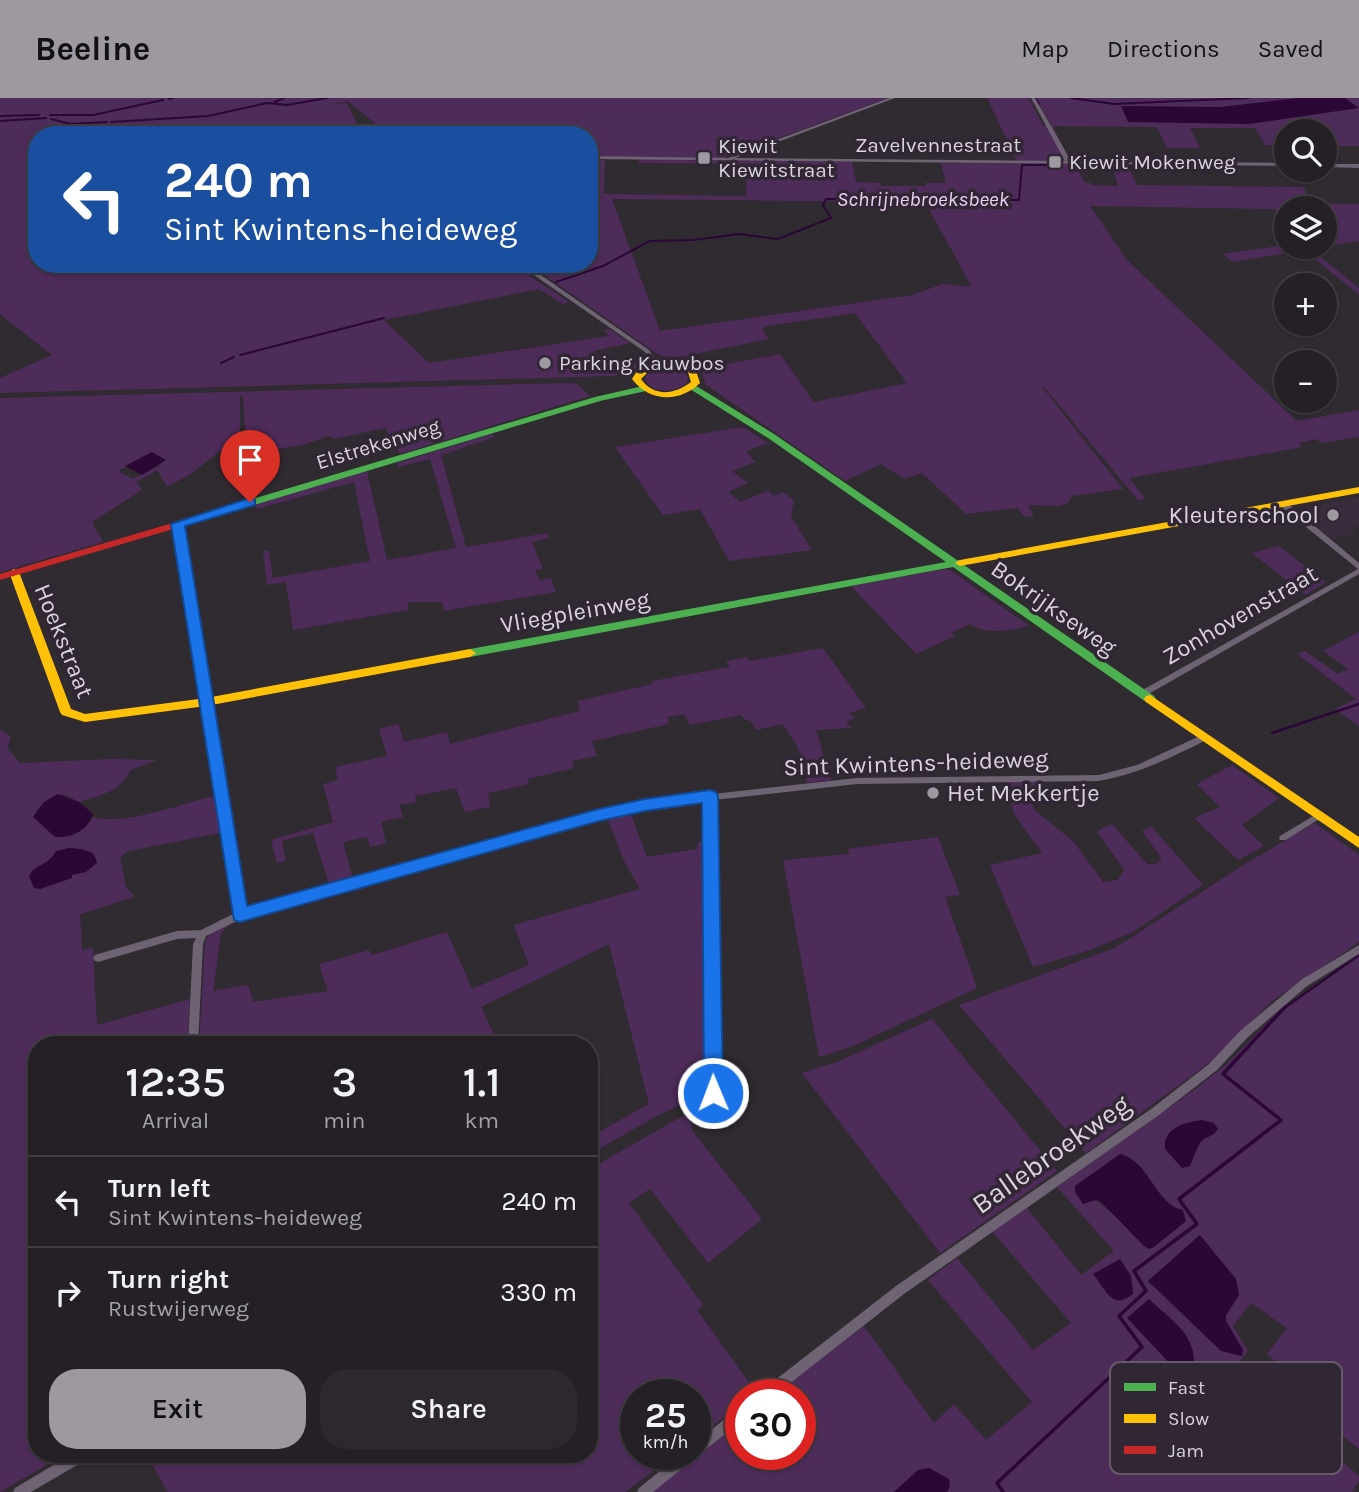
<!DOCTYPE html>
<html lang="en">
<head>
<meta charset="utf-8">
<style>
  body { margin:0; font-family:Karla,sans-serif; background:#2c282d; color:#f1f3f6; height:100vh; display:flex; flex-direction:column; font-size:26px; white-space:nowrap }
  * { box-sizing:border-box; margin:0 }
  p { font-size:23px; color:#a3a3a7 }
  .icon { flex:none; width:38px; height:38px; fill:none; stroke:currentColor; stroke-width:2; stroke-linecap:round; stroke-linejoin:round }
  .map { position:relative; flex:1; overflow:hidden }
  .sheet { position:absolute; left:28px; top:938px; width:570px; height:427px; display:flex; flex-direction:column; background:#242025; border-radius:28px; box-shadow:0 2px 5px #0004,0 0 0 2px #413e42 }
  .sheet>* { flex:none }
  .hud { position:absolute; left:28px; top:28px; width:570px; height:147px; border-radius:28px; box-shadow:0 2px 5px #0004,0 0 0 2px #413e42; background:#1a4fa0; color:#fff; overflow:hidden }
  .fabs { position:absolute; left:1274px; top:21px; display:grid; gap:14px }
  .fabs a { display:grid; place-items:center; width:63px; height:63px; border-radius:50%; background:#242025; box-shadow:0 2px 5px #0004,0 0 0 2px #413e42; font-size:35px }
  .speed { position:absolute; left:620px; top:1281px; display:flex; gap:14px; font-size:35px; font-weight:700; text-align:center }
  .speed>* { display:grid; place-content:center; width:91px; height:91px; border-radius:50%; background:#242025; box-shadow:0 2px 5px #0004,0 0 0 2px #413e42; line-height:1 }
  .speed small { font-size:18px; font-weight:400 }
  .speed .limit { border:10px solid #d22; background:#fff; color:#111 }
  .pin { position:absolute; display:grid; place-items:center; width:60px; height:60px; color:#fff; margin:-72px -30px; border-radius:50% 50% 50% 0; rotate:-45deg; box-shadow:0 0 7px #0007 }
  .pin .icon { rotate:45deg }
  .me { position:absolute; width:77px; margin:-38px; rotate:359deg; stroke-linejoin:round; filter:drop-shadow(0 0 5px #0008) }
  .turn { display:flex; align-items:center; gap:24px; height:147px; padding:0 21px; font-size:32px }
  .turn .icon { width:91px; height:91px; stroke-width:2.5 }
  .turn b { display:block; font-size:49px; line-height:60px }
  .eta { display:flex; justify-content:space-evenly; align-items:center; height:119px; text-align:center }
  .eta b { font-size:42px; font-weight:600; line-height:49px }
  .primary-button { display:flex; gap:14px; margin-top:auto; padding:14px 21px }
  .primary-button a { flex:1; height:80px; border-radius:28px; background:#9e98a0; color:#111; font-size:28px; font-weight:600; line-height:80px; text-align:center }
  .primary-button a+a { background:#2c282d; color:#f1f3f6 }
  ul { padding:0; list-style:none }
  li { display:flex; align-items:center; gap:21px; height:91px; padding:0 21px; border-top:2px solid #413e42 }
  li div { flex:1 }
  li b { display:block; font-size:26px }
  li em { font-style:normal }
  header { display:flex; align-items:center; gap:42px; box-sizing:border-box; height:98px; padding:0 35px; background:#9e98a0; color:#111 }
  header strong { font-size:33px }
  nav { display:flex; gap:38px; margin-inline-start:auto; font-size:24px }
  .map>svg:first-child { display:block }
  .built { fill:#392c3d }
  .green { fill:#4e2c5a; fill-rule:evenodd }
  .water { fill:#2b0736 }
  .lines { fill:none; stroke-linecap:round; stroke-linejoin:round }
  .stream-far2 { stroke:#2b0736; stroke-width:2 }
  .stream-far1 { stroke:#2b0736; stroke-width:2.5 }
  .stream { stroke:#2b0736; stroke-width:3.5 }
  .street { fill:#6e6372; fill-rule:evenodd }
  .fast { fill:#4caf50; fill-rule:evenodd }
  .slow { fill:#ffc107; fill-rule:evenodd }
  .jam { fill:#c62828; fill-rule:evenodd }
  .route { fill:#1a73e8; stroke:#114b97; stroke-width:2 }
  .poi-dot { fill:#9e98a0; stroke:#312734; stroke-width:2.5 }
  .labels { text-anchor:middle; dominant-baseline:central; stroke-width:7; stroke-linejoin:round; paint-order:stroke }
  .far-street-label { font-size:21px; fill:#dad3dc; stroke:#312734 }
  .far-poi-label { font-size:21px; fill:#dad3dc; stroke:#312734; text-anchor:start }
  .far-water-label { font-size:21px; font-style:italic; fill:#eacef5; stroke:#312734 }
  .poi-label { font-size:24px; fill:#dad3dc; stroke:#312734; text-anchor:end }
  .street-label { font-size:24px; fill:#dad3dc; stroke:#312734 }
  .near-street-label { font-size:28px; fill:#dad3dc; stroke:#312734 }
  .key { fill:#312734; stroke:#645b66; stroke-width:2 }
  .key-label { font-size:19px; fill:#dad3dc }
</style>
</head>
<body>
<header>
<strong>Beeline</strong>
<nav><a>Map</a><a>Directions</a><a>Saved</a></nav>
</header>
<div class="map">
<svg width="1359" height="1394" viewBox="0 0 1359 1394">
  <rect width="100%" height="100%" fill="#302a31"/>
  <polygon class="built" points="1359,399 1359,428 1351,431 1356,436 1330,441 1301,410"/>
  <g class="green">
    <path d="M0,0H888L724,60L671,62L852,64L856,84L880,85L881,88H926L925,85H946L941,65L1070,66L1072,70H1078L1084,84L1090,85L1092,87L1118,88L1112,67H1128L1137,87L1303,89L1313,105L1359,106V143L1325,148V110H1286V125L1274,111L1090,108L1127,162L1297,323L1359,312V339L1321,345L1316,341L1299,345L1302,349L1129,380L1146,401L1138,402L1044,289H1042L1123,391L1072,398L1068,405L1059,408L1028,407L1034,418L1025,419L1017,410L966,416L922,375L904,381L881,366L845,383L705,286L702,271L780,256L814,304L907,285L855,215L767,228L762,231L769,241L670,261L656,255L529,166H590V100L603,99L590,98V62H605L604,96L746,98L747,66L639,65L638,59L590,58V37H389L348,3L325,7L347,5L359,30L335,37H37V166H512L569,204L563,206L539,191L384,222L429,265L609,238L604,232L609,231L630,245L594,253L613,272L643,263C635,274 625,277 612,278L0,295V280L52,257L0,216ZM612,101L925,104L972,189L942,186L913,197L660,233Z"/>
    <polygon points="987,0 1029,0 1043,28 1052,28 1036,0 1359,0 1359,48 1325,48 1325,33 1286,33 1286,47 1265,47 1255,30 1190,30 1200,50 1167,50 1157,29 1053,28 1070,64 1017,63"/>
    <polygon points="1286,147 1320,149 1311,151 1359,190 1359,197 1304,152 1232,164 1223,156"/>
    <path d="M664,269L679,271L688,278L687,285C675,295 654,297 645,282L647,276Z"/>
    <path d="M568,285L577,286L590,298L400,356L385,330L334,341L329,338L302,347L247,356L243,299L240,298V337L192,375L167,389L157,372L136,384L142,392L92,424L103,444L0,474V300ZM150,356L162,366L133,381L118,373Z"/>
    <polygon points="743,329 768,345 746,353 755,364 732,373 748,385 728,394 740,404 768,393 774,398 782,394 794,402 791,419 812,452 729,463 700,411 663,417 615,349"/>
    <polygon points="492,336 495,339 441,357 466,449 547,435 549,440 532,444 543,471 535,472 540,482 551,480 556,494 444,513 442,504 408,504 408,512 293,532 286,484 267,487 263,453 269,453 273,480 370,463 354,384 257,411 256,406 367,373 387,462 456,450 430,361 399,369 397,365"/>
    <polygon points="1279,448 1326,484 1305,497 1252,455"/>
    <path d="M945,471L950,472L1028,527C1013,534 983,536 970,526L951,535L955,538L916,556L851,488Z"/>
    <polygon points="1359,534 1359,628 1335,611 1356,601 1297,556 1305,553 1338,576 1348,571 1323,553"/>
    <polygon points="823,550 866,610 849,615 855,620 846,624 851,630 816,632 831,682 807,685 798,649 783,626 756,632 751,623 744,621 741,617 690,627 684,616 667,619 669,626 592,643 597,658 572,663 574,670 527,681 529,686 488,695 490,709 465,714 456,690 415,698 416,704 399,707 403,719 381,724 386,745 370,749 367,739 343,744 353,782 330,789 313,735 282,743 286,763 277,765 271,742 333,724 323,686 338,682 335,669 387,658 379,631 398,626 404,644 447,634 450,646 580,613 577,603 653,586 652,583 730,569 726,563 748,559 749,563"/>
    <path d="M0,632L11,639L7,650L20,665L110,661L157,662L130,672C121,694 100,697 79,704L63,696L50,700L35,713L90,724L93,719C125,728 181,706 214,698L220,735L129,753L120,759L126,789L135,799L80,816L82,852L93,850L97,927L190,901L187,947H37V1356H65L0,1394Z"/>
    <polygon points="1232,667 1279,700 1242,727 1264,748 1238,762 1194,720 1220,709 1197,686"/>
    <polygon points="1005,684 1037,684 1043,701 1031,702 1034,712 1073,743 1103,784 1118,782 1124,772 1097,733 1112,726 1147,766 1156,766 1162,761 1142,733 1151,728 1203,787 1133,834 1090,852 1033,869 990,767 1042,755 1014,716"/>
    <path d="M630,714L647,759L697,751L698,744L706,743L707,994L655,1019L590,1056V1039L649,1006L609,846L481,909L499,947H199L205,845C208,834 218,831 229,826L221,836L213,893L248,887L253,904L328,893L319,866L369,852L372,857L447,834L472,891L529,867L514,827L640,791L625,765L607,719Z"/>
    <polygon points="1315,725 1359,757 1359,844 1272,903 1209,965 1086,1055 959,907 1115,850 1245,766"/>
    <polygon points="938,739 960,797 945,799 977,890 853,948 819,959 783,762 849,756 848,751"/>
    <path d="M1359,856V1351L1293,1299L1295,1280L1267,1256L1287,1230L1251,1205L1233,1228L1248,1253L1234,1269L1359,1378V1383L1352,1394H947L950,1388L918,1372L894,1394H651L740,1323V1356H800V1297H773L864,1228L934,1325L954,1306L986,1342L1032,1304L928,1182L957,1160L1033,1252L1071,1225L992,1133L1027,1110L1081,1177L1114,1153L1057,1089L1194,992L1227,966L1277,915ZM1121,1056C1144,1063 1148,1084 1163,1099C1171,1108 1179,1113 1186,1123L1154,1149L1144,1148L1127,1128L1096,1102ZM1199,1137L1236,1181L1239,1197L1226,1217V1223L1243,1252L1148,1184Z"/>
    <polygon points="932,921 1057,1073 940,1155 802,975 837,964"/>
    <polygon points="688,1015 693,1034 762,1121 708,1165 650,1091 629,1105 703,1207 697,1212 756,1294 752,1297 740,1297 740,1306 695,1342 695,1297 635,1297 635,1356 676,1356 625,1394 168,1394 146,1356 590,1356 590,1071"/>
  </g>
  <g class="water">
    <polygon points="1298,0 1345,0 1359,10 1249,26 1128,24 1121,8 1220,9"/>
    <polygon points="152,354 166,362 142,377 125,368"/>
    <path d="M58,696L79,704L93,716C88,733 71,740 55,739L33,719L44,704Z"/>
    <path d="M69,750C80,751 96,751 97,765L86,774L72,777V780L40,791L34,790L29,778C36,765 47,769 56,753Z"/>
    <path d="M1202,1022L1214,1025L1218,1031C1213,1039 1210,1037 1204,1041C1197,1046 1194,1060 1190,1068L1182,1070L1165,1051C1162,1030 1186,1024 1202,1022Z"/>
    <path d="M1120,1056C1151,1064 1155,1107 1183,1112L1186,1123L1154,1149L1149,1151L1144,1148L1101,1104L1096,1102L1083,1106L1075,1094V1088Z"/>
    <polygon points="1200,1137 1236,1181 1239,1197 1226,1217 1226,1223 1243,1252 1242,1258 1221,1253 1148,1183"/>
    <path d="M1120,1161L1131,1178L1133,1196C1112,1213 1106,1192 1093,1176Z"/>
    <path d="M1149,1201C1172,1223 1197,1236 1194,1271L1181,1274L1175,1271L1127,1220Z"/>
    <polygon points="929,1370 949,1381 950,1388 947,1394 894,1394 918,1372"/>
  </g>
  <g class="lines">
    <g class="stream-far2">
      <polyline points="1035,0 1039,6"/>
      <polyline points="1071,0 1114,6 1248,0"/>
      <polyline points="169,1 173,0"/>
      <polyline points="275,4 284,0"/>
      <polyline points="50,17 93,17 163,2"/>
      <polyline points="0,18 39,17"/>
      <polyline points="51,21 71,26 107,24"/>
      <polyline points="0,23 46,20"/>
      <polyline points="111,24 208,18 267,5 287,7 327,0"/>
      <polyline points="556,184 603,168 650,143 693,142 739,136 778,141 831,120 823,107 826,101 1019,102 1022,67 1046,67"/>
      <polyline points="240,257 384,220"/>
      <polyline points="221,265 234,259"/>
    </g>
    <g class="stream-far1">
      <polyline points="1272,635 1359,606"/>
      <polyline points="1283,911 1359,857"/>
    </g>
    <polyline class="stream" points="1003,1394 997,1385 1142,1249 1119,1218 1146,1193 1134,1173 1197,1126 1179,1101 1281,1022 1223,976 1285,909"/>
    <g class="street">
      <polygon points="889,0 895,0 735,60 1065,63 1031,0 1035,0 1071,63 1286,65 1286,68 590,61 590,58 728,60"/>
      <polygon points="1359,66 1359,70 1325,69 1325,66"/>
      <polygon points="518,166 525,166 649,252 659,266 658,267 654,267 645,254"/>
      <polygon points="1280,404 1286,404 1359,465 1359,476 1145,598 1139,598 1138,596 1139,594 1358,471 1280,408"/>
      <path d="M175,424H181L182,426L244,812L644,704L706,697L710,695L713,696L857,680L1099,677L1137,667L1202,637H1208L1209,639L1208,641C1173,659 1138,676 1099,683L857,686L714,702L718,995L717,998L713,1000L709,998L708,995L706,703L644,710L243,820L206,838L203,846L198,947H188L193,846L196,840L177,841L98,864L95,863L93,860L95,857L98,856L177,833L201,832L235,815L174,426Z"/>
      <polygon points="1318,715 1321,716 1322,718 1321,720 1286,742 1280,742 1279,740 1280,738"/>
      <polygon points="1359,847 1359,856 1307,888 1248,939 1217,972 1159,1017 904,1196 775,1297 759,1297 761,1293 896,1188 1151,1011 1209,966 1240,933 1301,882"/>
      <polygon points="740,1310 740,1324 653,1394 637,1394 639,1390 681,1356 695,1356 695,1345 736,1312"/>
      <polygon points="72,1356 91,1356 89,1360 31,1394 13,1394 15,1390"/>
    </g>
    <g class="fast">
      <polygon points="693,286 774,336 957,462 964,463 964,467 1154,598 1156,601 1154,604 1146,604 953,469 470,559 466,558 464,555 470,551 946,464 768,340 690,291 688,289"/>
      <polygon points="643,288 646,289 646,293 600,303 207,421 203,422 198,419 199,417 595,299"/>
    </g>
    <g class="slow">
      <path d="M664,262L695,270L700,285C680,305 649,304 632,281C639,268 649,264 664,262ZM664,268L688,274L691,284C674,297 654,299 641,281L651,271Z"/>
      <polygon points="1359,389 1359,395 960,468 955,465 960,462"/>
      <polygon points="14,471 19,474 71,611 85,616 206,600 470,551 476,555 470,559 206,608 85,624 62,617 60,614 9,474"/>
      <polygon points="1150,597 1359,739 1359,750 1146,604 1144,601 1146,598"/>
    </g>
    <polygon class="jam" points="203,416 208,419 207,421 0,482 0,476"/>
  </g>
  <polygon class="route" points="250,400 255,402 255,407 185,428 247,808 599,711 645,701 710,692 716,694 718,698 723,995 720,1001 713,1004 707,1001 704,995 702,705 645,713 599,723 240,824 234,822 171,426"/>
  <g class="poi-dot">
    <rect x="697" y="53" width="14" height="14" rx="3.5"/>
    <rect x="1048" y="57" width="14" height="14" rx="3.5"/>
    <circle cx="545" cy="265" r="7"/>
    <circle cx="1333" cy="417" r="7"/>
    <circle cx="933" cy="695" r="7"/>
  </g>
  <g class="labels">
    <g class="far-street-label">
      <text x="938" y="47">Zavelvennestraat</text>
      <text transform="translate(378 346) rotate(-17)">Elstrekenweg</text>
    </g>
    <g class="far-poi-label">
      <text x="718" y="48">Kiewit<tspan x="718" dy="24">Kiewitstraat</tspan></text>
      <text x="1069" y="64">Kiewit Mokenweg</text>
      <text x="559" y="265">Parking Kauwbos</text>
    </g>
    <g class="far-water-label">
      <text x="923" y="101">Schrijnebroeksbeek</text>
    </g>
    <g class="poi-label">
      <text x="1319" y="417">Kleuterschool</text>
      <text x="947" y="695" text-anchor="start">Het Mekkertje</text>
    </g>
    <g class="street-label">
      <text transform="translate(1054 510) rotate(35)">Bokrijkseweg</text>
      <text transform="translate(575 514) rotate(-10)">Vliegpleinweg</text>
      <text transform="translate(1240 517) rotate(-30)">Zonhovenstraat</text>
      <text transform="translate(64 543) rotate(68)">Hoekstraat</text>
      <text transform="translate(916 665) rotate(-2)">Sint Kwintens-heideweg</text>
    </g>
    <g class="near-street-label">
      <text transform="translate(1051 1056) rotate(-35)">Ballebroekweg</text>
    </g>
  </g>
  <rect x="1110" y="1264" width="232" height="112" rx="10" class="key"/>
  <rect x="1124" y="1285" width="32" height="8" fill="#4caf50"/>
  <rect x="1124" y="1316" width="32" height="9" fill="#ffc107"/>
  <rect x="1124" y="1348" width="32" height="8" fill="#c62828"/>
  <g class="key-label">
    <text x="1168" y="1296">Fast</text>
    <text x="1168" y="1327">Slow</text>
    <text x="1168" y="1359">Jam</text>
  </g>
</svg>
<div class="fabs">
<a><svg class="icon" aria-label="search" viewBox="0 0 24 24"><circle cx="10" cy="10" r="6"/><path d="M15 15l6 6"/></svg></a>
<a><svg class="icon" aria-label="layers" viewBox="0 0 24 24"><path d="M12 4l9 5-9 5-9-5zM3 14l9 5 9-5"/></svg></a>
<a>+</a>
<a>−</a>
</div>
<div class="speed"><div>25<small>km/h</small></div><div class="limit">30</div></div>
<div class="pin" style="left:250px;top:404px;background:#d93025"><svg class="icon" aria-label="arrive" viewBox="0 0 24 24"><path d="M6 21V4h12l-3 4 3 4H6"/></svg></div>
<svg class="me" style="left:713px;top:995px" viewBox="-20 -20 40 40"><circle r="17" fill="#1a73e8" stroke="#fff" stroke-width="3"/><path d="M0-11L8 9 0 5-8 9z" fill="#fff"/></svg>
<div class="hud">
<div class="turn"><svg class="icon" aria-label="left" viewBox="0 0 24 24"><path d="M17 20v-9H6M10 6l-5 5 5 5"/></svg><div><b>240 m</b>Sint Kwintens-heideweg</div></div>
</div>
<section class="sheet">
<div class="eta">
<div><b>12:35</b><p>Arrival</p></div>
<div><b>3</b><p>min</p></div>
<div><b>1.1</b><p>km</p></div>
</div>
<ul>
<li><svg class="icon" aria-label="left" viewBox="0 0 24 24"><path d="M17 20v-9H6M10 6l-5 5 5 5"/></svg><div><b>Turn left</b><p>Sint Kwintens-heideweg</p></div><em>240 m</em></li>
<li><svg class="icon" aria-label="right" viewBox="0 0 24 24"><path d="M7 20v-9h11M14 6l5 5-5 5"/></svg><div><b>Turn right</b><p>Rustwijerweg</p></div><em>330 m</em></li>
</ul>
<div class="primary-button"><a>Exit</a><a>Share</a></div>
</section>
</div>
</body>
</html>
